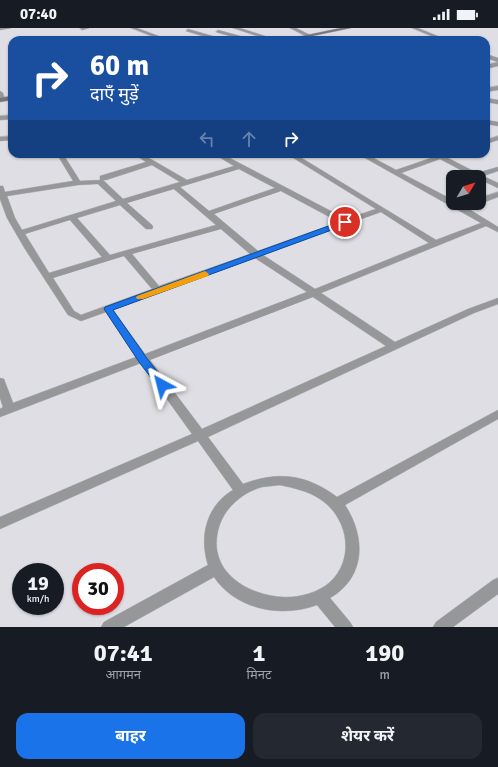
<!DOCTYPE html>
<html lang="hi">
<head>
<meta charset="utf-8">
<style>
  body { margin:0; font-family:Signika,"Noto Sans Devanagari",sans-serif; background:#242831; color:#f1f3f6; height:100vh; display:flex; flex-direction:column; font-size:15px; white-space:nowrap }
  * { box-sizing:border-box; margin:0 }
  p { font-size:13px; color:#9ea1a6 }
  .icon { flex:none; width:22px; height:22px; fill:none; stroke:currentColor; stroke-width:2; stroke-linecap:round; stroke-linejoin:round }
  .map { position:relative; height:599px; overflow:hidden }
  .panel { display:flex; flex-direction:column; background:#171b24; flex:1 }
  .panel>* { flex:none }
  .guide { position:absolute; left:8px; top:8px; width:482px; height:122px; border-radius:12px; box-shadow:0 1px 3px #0004; background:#1a4fa0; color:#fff; overflow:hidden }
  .needle { width:26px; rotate:52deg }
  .fabs { position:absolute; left:446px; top:142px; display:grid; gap:8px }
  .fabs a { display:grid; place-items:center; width:40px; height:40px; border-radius:8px; background:#171b24; box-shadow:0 1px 3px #0004; font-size:20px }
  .speed { position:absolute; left:12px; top:535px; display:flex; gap:8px; font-size:20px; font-weight:700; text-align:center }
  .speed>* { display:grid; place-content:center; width:52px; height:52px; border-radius:50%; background:#171b24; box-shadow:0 1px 3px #0004; line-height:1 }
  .speed small { font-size:10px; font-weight:400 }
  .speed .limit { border:6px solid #d22; background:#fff; color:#111 }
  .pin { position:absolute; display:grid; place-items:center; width:34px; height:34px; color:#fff; margin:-17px; border:2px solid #fff; border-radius:50%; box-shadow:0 1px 4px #0007 }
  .me { position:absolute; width:44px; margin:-22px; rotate:322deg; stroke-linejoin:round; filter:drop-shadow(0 0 3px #0008) }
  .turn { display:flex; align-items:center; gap:14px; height:84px; padding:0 16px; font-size:18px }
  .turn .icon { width:52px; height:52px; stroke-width:2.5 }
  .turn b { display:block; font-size:28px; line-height:34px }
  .lanes { display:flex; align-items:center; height:38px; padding:0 16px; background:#0003; justify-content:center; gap:20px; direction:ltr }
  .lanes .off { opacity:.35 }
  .eta { display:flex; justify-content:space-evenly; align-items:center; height:68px; text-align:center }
  .eta b { font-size:24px; font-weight:700; line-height:28px }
  .button { display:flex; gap:8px; margin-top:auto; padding:8px 16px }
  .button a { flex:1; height:46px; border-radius:12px; background:#1a73e8; color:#fff; font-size:16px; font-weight:700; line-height:46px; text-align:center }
  .button a+a { background:#242831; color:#f1f3f6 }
  .status { display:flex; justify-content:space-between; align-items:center; height:28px; padding:0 20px; background:#171b24; direction:ltr }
  .status svg { height:11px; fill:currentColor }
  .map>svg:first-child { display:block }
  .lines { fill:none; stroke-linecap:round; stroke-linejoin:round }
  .minor-casing { stroke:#b9b9be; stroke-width:1 }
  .secondary-casing { stroke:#b9b9be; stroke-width:1 }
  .minor { fill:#969799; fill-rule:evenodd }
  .secondary { fill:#737578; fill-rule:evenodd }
  .route { fill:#1a73e8; stroke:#114b97 }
  .slow { fill:#f59e0b }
</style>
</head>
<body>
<div class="status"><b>07:40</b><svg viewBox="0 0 49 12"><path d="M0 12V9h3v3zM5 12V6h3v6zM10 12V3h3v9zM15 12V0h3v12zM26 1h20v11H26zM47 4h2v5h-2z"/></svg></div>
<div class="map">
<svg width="498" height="599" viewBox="0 0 498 599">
  <rect width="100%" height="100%" fill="#dedee4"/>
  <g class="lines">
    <g class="minor-casing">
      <g id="minor">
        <polygon points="0,0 11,0 0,2"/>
        <polygon points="80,0 89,0 82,2"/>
        <polygon points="131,0 137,0 169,12 162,12"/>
        <polygon points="233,0 240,0 277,12 270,12"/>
        <polygon points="290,0 296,0 310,7 306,8"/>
        <polygon points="412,0 418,0 447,12 441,12"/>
        <polygon points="188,1 223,11 223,12 216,12 186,3"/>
        <polygon points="218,2 251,11 251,12 244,12 216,4"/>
        <polygon points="486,26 498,30 498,34 486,30"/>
        <polygon points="498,34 498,38 486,41 486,37"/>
        <polygon points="498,58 498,62 486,64 486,60"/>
        <polygon points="0,63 3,65 5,72 0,71"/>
        <polygon points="486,70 498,72 498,76 486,74"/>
        <polygon points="12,87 12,91 0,92 0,88"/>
        <polygon points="486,92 498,94 498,98 486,96"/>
        <polygon points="12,108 12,112 0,113 0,109"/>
        <polygon points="498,108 498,112 486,116 486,112"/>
        <path d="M57,126H63L80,153L103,152L123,171L180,154L152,137L106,152H100V148L146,134L134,126H142L187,152L234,138L214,126H222L346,191L376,181L287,126H295L436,212L481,195L358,126H366L396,142L434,129L431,126L445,127L446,129L477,145L498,139V143L483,148L498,155V160L479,151V149H474L440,131L401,145L453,172V175H459L498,199V204L486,198L321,265L395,314L468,281L498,270V276L474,285L208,409L243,456C278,443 306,446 337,469L498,382V391L345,477C366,509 366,549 330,570L350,594L353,599H335L317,577C282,590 236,582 214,549L124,599H101L104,594L208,537C199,509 206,478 233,462L198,413L0,501V489L192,406L141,335L0,389V381L3,379L0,370V350L4,351L5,354L13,375L136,329L106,284L81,293L68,287L25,221L7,190L0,171V158H3L5,164L73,153ZM239,141L275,160L209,183L180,159ZM98,156L116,173L22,202L15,190L7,168L78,157ZM174,161L216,197L110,227L77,190L120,177L146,201H152L153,199L152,197L127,175ZM281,163L339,194L258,223L214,186ZM381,184L429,215L315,261L263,227ZM70,192L102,229L49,245L25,206ZM221,201L250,226L159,258L132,226ZM124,228L152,261L81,287L74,283L53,250ZM255,230L307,264L145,326L113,282ZM313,269L386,318L202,401L150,332ZM280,457C294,460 308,463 320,471C346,488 355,525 334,550C324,562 306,568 291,569C256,571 211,549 217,508C219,495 224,485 233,476C241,468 251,462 262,459C268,458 274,458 280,457Z"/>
        <polygon points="498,164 498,169 482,175 478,175 479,175 479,170"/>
        <polygon points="498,550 498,566 453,599 433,599 436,594 493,552"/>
      </g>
    </g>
    <g class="secondary-casing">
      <g id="secondary">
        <polygon points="341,0 351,0 293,12 283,12"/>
        <polygon points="12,68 12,72 0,74 0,70"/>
      </g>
    </g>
    <use href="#minor" class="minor"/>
    <use href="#secondary" class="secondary"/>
  </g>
  <polygon class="route" points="345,192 349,194 348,196 113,282 146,329 165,354 167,357 165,359 158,359 139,334 104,281 105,279"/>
  <polygon class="slow" points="205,243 209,246 208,248 143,271 137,271 136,269 137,268"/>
</svg>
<div class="fabs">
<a><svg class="needle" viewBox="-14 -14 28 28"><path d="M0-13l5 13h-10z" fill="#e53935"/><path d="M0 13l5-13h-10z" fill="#9ea1a6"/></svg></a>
</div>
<div class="speed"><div>19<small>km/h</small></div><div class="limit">30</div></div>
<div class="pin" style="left:345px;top:194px;background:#d93025"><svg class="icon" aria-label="arrive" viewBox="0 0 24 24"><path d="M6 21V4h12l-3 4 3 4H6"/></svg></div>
<svg class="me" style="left:162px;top:357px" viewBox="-20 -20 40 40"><path d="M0-17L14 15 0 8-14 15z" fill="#1a73e8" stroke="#fff" stroke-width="4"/></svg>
<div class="guide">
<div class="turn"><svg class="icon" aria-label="right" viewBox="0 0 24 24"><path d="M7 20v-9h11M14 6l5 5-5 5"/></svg><div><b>60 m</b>दाएँ मुड़ें</div></div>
<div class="lanes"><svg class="icon off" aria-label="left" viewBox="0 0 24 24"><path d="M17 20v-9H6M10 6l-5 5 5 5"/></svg><svg class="icon off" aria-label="ahead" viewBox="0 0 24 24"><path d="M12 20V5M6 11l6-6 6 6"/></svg><svg class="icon" aria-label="right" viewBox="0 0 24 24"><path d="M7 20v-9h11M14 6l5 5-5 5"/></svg></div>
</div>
</div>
<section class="panel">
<div class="eta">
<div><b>07:41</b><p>आगमन</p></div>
<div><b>1</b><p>मिनट</p></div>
<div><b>190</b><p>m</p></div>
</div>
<div class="button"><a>बाहर</a><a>शेयर करें</a></div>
</section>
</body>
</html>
